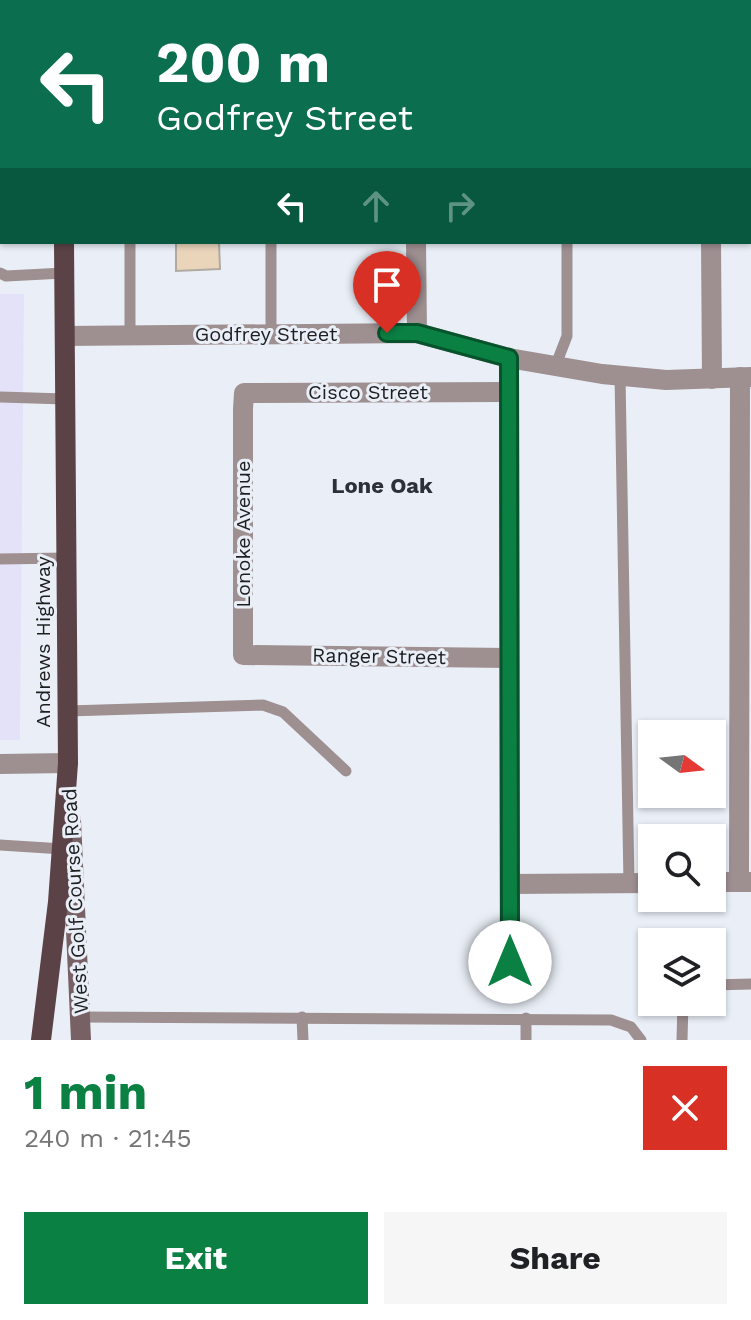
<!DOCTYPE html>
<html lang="en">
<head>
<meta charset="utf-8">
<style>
  body { margin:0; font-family:"Work Sans",sans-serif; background:#f6f6f6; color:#202124; height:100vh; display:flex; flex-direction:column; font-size:30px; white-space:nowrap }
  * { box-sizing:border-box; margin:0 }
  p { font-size:26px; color:#757577 }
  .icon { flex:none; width:44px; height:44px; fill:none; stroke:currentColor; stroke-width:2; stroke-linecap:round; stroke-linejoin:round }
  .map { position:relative; height:1040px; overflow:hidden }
  .details { display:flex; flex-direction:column; background:#fff; flex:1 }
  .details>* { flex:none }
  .top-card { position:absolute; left:0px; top:0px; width:752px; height:244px; box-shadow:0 2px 6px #0004; background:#0b6e4f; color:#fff; overflow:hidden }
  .needle { width:52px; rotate:105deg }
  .fabs { position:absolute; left:638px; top:720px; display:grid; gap:16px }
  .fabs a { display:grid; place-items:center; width:88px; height:88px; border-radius:0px; background:#fff; box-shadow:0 2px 6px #0004; font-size:40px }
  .pin { position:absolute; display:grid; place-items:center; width:68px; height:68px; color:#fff; margin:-82px -34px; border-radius:50% 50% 50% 0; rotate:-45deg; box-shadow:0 0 8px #0007 }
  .pin .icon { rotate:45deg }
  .me { position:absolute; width:88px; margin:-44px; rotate:0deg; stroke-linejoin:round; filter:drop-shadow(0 0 6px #0008) }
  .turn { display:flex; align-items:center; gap:28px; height:168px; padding:0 24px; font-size:36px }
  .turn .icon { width:104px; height:104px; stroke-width:2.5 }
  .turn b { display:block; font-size:56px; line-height:68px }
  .lanes { display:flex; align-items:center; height:76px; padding:0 24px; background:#0003; justify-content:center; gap:40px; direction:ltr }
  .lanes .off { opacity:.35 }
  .round { display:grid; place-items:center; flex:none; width:84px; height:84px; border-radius:0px; background:#f6f6f6 }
  .head { display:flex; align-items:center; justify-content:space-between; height:136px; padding:0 24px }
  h1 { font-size:48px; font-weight:700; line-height:60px; color:#0b8043 }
  .action { display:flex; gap:16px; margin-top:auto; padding:16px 24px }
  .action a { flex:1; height:92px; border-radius:0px; background:#0b8043; color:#fff; font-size:32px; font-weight:700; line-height:92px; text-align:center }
  .action a+a { background:#f6f6f6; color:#202124 }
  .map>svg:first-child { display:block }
  .commercial { fill:#e4e2f8 }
  .building { fill:#ead5bb; stroke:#b0aaa3; stroke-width:2 }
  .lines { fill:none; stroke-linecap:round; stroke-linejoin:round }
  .service { stroke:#9e8f91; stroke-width:11 }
  .minor { stroke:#9e8f91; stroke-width:20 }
  .tertiary { stroke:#9e8f91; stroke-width:20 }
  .secondary { stroke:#776165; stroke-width:20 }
  .primary { stroke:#5b4247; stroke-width:20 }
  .route-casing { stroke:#07532c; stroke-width:20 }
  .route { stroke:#0b8043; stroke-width:14 }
  .labels { text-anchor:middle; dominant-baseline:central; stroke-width:6; stroke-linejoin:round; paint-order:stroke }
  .street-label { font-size:20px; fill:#1c1e20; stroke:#eaeff7 }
  .neighbourhood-label { font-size:22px; font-weight:bold; fill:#2d3137; stroke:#eaeff7 }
</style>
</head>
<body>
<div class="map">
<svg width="751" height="1040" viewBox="0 0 751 1040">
  <rect width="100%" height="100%" fill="#eaeff7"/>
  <polygon class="commercial" points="0,294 24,294 20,740 0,740"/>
  <polygon class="building" points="176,242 219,242 220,269 176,271"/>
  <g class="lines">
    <g class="service">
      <polyline points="129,0 129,2"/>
      <polyline points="270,0 270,2"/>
      <polyline points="566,0 566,2"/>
      <polyline points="130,242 130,335"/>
      <polyline points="271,242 271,334"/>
      <polyline points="0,273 6,276 64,273"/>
      <polyline points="555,367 567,336 567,242"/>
      <polyline points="620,376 629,883"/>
      <polyline points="0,397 65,399"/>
      <polyline points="0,559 66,558"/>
      <polyline points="68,711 263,705 283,712 346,771"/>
      <polyline points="0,845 63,849"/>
      <polyline points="712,985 751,984"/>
      <polyline points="81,1017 611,1020 631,1027 641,1040"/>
      <polyline points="302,1017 303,1040"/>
      <polyline points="526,1040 526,1018"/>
      <polyline points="682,1040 683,1002"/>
    </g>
    <g class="minor">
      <polyline points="415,0 415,2"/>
      <polyline points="710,0 710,2"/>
      <polyline points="416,242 417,333"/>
      <polyline points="711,242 712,379"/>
      <polyline points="509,358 510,987"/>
      <polyline points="509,658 243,655 243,409 244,393 509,392"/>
      <polyline points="0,764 68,763"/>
      <polyline points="712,882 751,882"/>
      <polyline points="739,882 740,377"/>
      <polyline points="510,884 652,883"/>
    </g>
    <polyline class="tertiary" points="65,336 417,333 509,358 602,374 666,380 751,377"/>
    <polyline class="secondary" points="71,820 81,1040"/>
    <g class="primary">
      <polyline points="62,0 62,2"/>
      <polyline points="41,1040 58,902 68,763 64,242"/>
    </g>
  </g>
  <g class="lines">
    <g class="route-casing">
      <polyline id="route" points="387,333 417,333 509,358 510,962"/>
    </g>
    <use href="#route" class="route"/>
  </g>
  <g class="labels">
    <g class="street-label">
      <text x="266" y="334">Godfrey Street</text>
      <text x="368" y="392">Cisco Street</text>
      <text transform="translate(243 534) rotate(-90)">Lonoke Avenue</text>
      <text transform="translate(43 642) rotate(-90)">Andrews Highway</text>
      <text transform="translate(379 656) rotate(1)">Ranger Street</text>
      <text transform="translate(75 901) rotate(-93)">West Golf Course Road</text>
    </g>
    <g class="neighbourhood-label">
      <text x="382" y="485">Lone Oak</text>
    </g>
  </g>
</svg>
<div class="fabs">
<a><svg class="needle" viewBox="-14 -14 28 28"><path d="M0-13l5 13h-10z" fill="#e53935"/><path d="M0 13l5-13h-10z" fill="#757577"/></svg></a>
<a><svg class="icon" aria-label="search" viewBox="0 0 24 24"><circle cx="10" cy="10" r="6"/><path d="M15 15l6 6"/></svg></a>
<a><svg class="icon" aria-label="layers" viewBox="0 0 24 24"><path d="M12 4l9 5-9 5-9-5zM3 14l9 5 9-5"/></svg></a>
</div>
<div class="pin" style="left:387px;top:333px;background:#d93025"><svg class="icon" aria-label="arrive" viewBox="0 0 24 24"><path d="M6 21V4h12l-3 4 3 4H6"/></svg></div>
<svg class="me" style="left:510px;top:962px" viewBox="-20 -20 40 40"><circle r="19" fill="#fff"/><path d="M0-13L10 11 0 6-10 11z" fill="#0b8043"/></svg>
<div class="top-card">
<div class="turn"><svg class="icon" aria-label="left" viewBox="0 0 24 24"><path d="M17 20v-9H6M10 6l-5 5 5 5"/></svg><div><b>200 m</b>Godfrey Street</div></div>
<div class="lanes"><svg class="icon" aria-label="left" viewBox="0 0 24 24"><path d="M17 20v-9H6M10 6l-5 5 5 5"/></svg><svg class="icon off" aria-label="ahead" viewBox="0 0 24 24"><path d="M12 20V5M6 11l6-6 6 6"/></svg><svg class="icon off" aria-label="right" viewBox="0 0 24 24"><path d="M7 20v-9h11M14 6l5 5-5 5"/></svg></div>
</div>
</div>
<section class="details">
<div class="head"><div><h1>1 min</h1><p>240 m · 21:45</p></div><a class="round" style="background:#d93025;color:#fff"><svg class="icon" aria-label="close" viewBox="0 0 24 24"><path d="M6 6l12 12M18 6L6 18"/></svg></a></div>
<div class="action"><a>Exit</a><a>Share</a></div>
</section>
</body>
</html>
